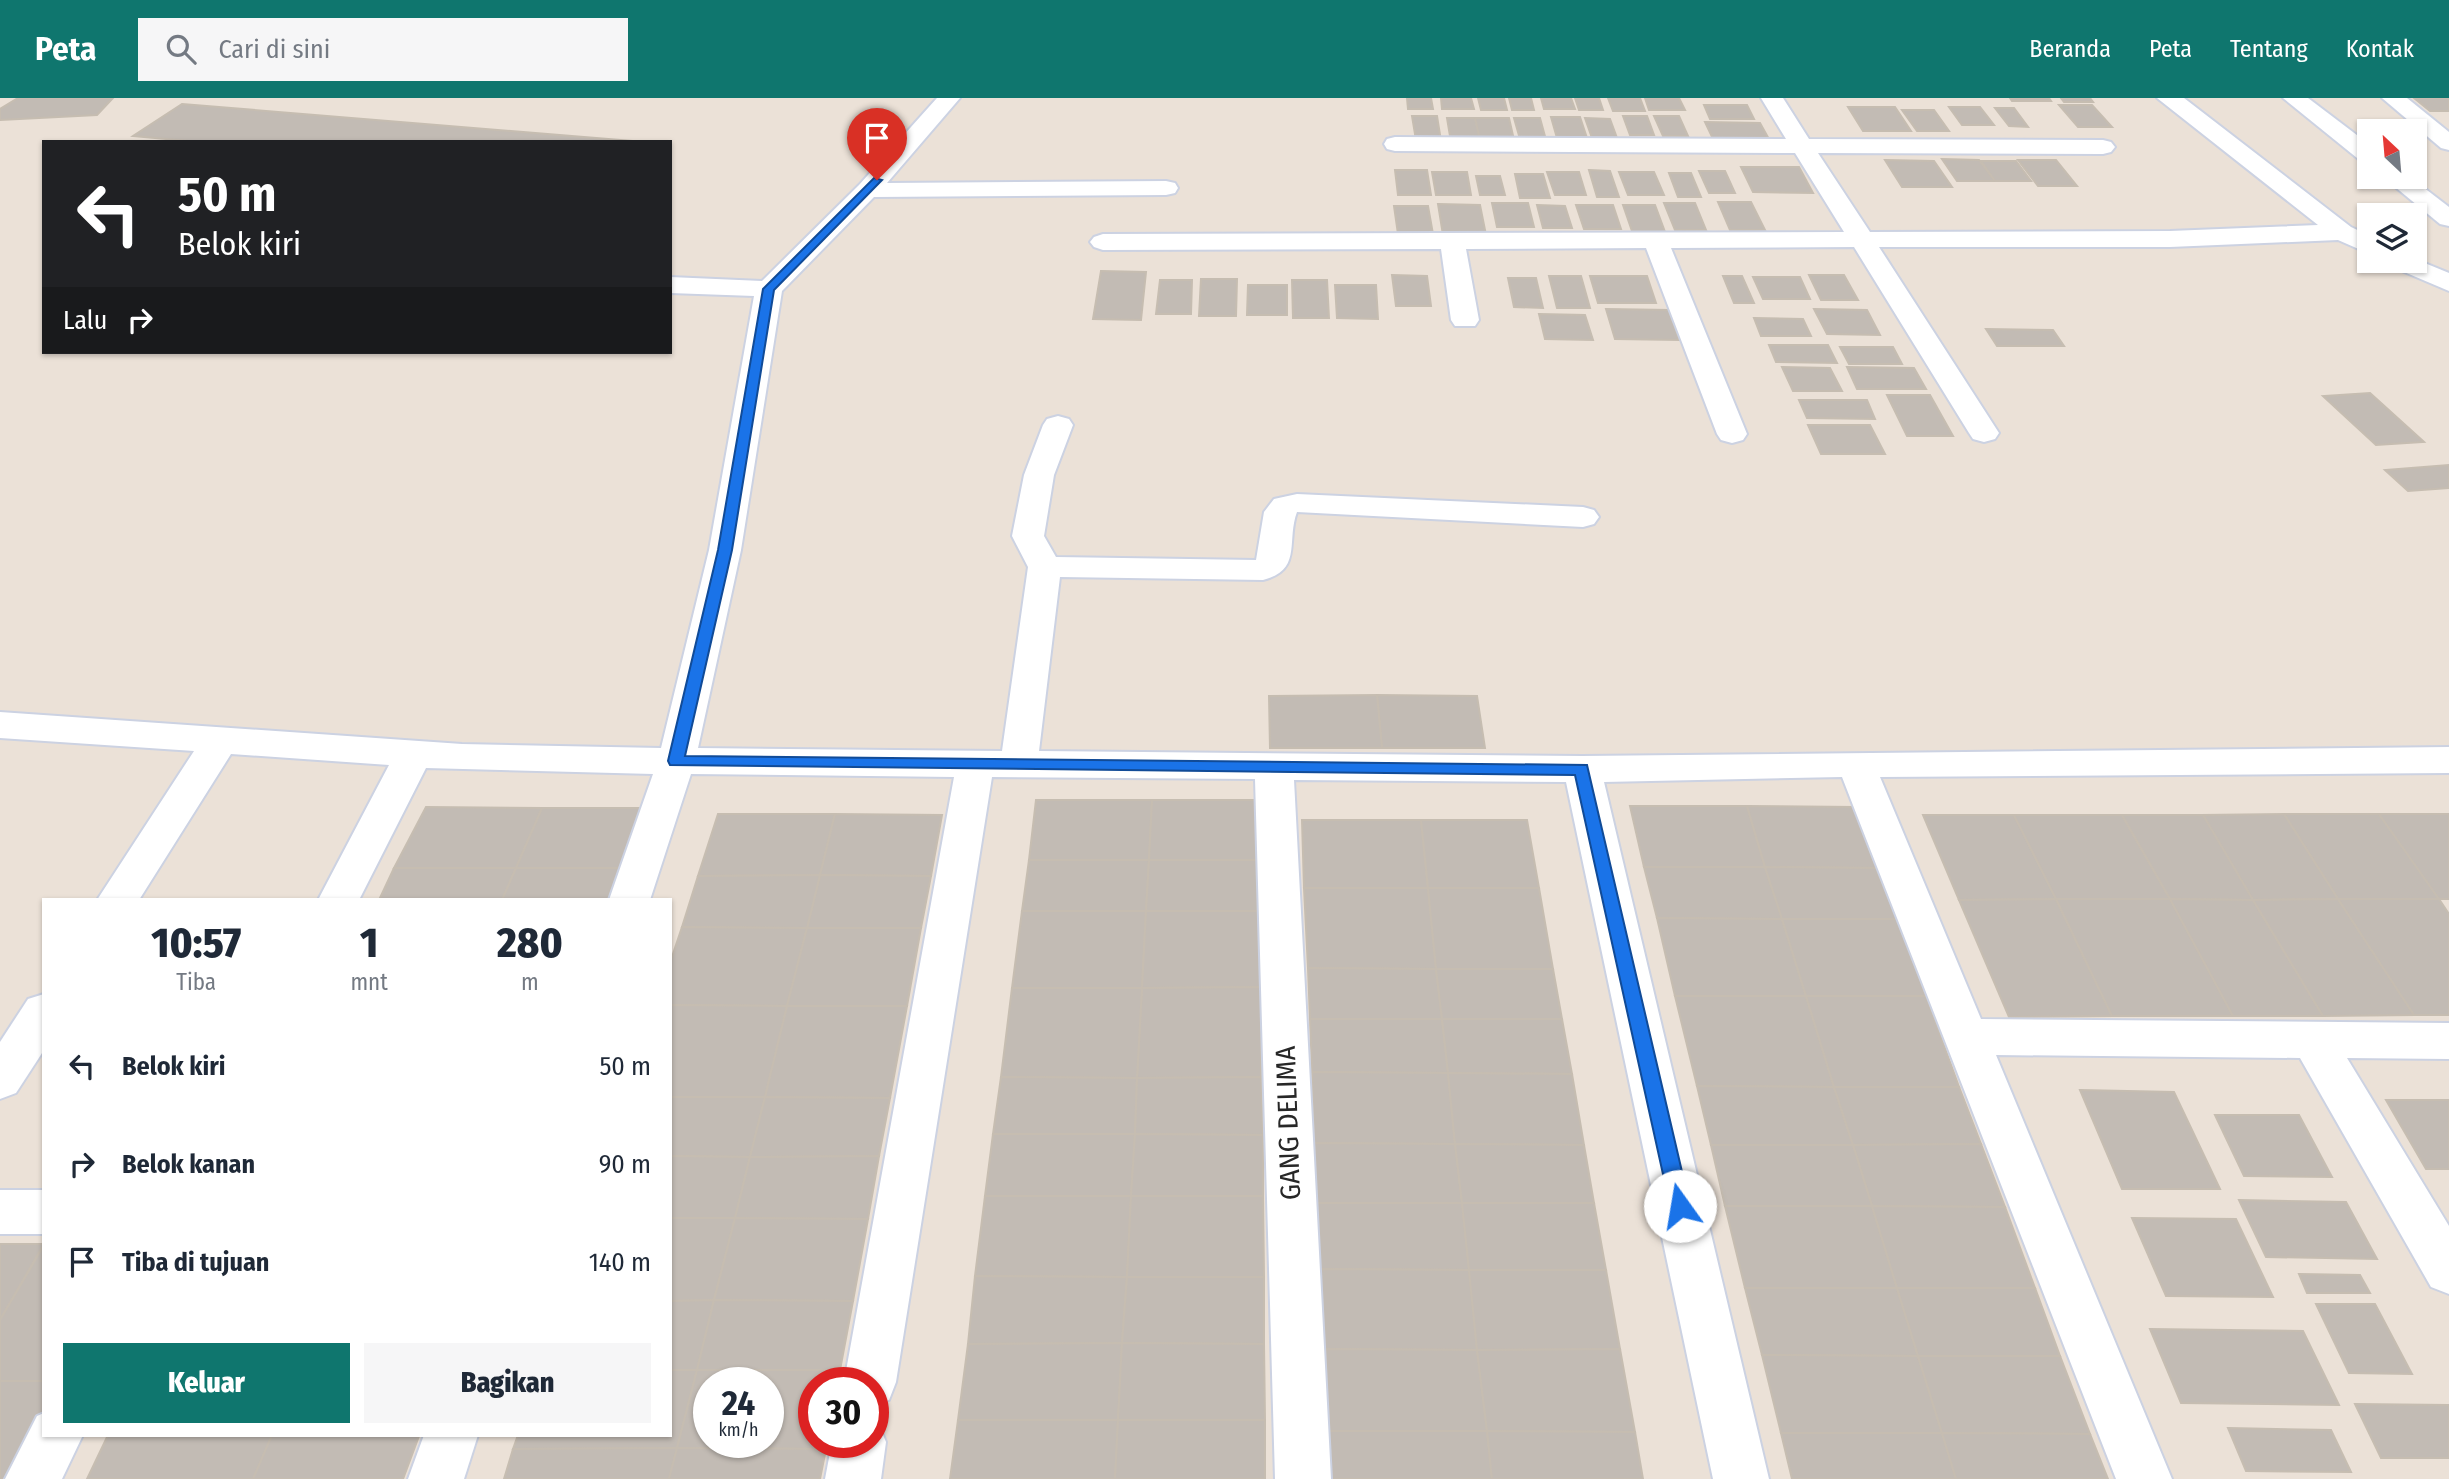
<!DOCTYPE html>
<html lang="id">
<head>
<meta charset="utf-8">
<style>
  body { margin:0; font-family:"Fira Sans Condensed",sans-serif; background:#f6f6f7; color:#1f2937; height:100vh; display:flex; flex-direction:column; font-size:26px; white-space:nowrap }
  * { box-sizing:border-box; margin:0 }
  p { font-size:23px; color:#747a83 }
  .icon { flex:none; width:38px; height:38px; fill:none; stroke:currentColor; stroke-width:2; stroke-linecap:round; stroke-linejoin:round }
  .map { position:relative; flex:1; overflow:hidden }
  .sheet { position:absolute; left:42px; top:800px; width:630px; height:539px; display:flex; flex-direction:column; background:#fff; border-radius:0px; box-shadow:0 2px 5px #0004 }
  .sheet>* { flex:none }
  .guide { position:absolute; left:42px; top:42px; width:630px; height:214px; border-radius:0px; box-shadow:0 2px 5px #0004; background:#202124; color:#fff; overflow:hidden }
  .needle { width:46px; rotate:334deg }
  .buttons { position:absolute; left:2357px; top:21px; display:grid; gap:14px }
  .buttons a { display:grid; place-items:center; width:70px; height:70px; border-radius:0px; background:#fff; box-shadow:0 2px 5px #0004; font-size:35px }
  .speed { position:absolute; left:693px; top:1269px; display:flex; gap:14px; font-size:35px; font-weight:700; text-align:center }
  .speed>* { display:grid; place-content:center; width:91px; height:91px; border-radius:50%; background:#fff; box-shadow:0 2px 5px #0004; line-height:1 }
  .speed small { font-size:18px; font-weight:400 }
  .speed .limit { border:10px solid #d22; background:#fff; color:#111 }
  .pin { position:absolute; display:grid; place-items:center; width:60px; height:60px; color:#fff; margin:-72px -30px; border-radius:50% 50% 50% 0; rotate:-45deg; box-shadow:0 0 7px #0007 }
  .pin .icon { rotate:45deg }
  .me { position:absolute; width:77px; margin:-38px; rotate:347deg; stroke-linejoin:round; filter:drop-shadow(0 0 5px #0008) }
  .turn { display:flex; align-items:center; gap:24px; height:147px; padding:0 21px; font-size:32px }
  .turn .icon { width:91px; height:91px; stroke-width:2.5 }
  .turn b { display:block; font-size:49px; line-height:60px }
  .then { display:flex; align-items:center; height:66px; padding:0 21px; background:#0003; gap:14px; font-size:26px }
  .eta { display:flex; justify-content:space-evenly; align-items:center; height:119px; text-align:center }
  .eta b { font-size:42px; font-weight:800; line-height:49px }
  .button { display:flex; gap:14px; margin-top:auto; padding:14px 21px }
  .button a { flex:1; height:80px; border-radius:0px; background:#0f766e; color:#fff; font-size:28px; font-weight:800; line-height:80px; text-align:center }
  .button a+a { background:#f6f6f7; color:#1f2937 }
  ul { padding:0; list-style:none }
  li { display:flex; align-items:center; gap:21px; height:98px; padding:0 21px }
  li div { flex:1 }
  li b { display:block; font-size:26px }
  li em { font-style:normal }
  header { display:flex; align-items:center; gap:42px; box-sizing:border-box; height:98px; padding:0 35px; background:#0f766e; color:#fff }
  header strong { font-size:33px }
  nav { display:flex; gap:38px; margin-inline-start:auto; font-size:24px }
  .search { width:490px; height:63px; background:#f6f6f7; display:flex; align-items:center; gap:18px; box-sizing:border-box; padding:0 24px; border-radius:0px; color:#747a83; font-size:26px }
  .map>svg:first-child { display:block }
  .building { fill:#c2bbb4; stroke:#c6bdb1; stroke-width:2; fill-rule:evenodd }
  .lines { fill:none; stroke-linecap:round; stroke-linejoin:round }
  .minor-casing { stroke:#ccd2e2; stroke-width:4 }
  .minor { fill:#fff; fill-rule:evenodd }
  .route { fill:#1a73e8; stroke:#114b97; stroke-width:2 }
  .labels { text-anchor:middle; dominant-baseline:central; stroke-width:5; stroke-linejoin:round; paint-order:stroke }
  .near-street-label { font-size:28px; fill:#272727; stroke:#fff }
</style>
</head>
<body>
<header>
<strong>Peta</strong>
<div class="search"><svg class="icon" aria-label="search" viewBox="0 0 24 24"><circle cx="10" cy="10" r="6"/><path d="M15 15l6 6"/></svg>Cari di sini</div>
<nav><a>Beranda</a><a>Peta</a><a>Tentang</a><a>Kontak</a></nav>
</header>
<div class="map">
<svg width="2449" height="1381" viewBox="0 0 2449 1381">
  <rect width="100%" height="100%" fill="#ebe1d7"/>
  <g class="building">
    <polygon points="18,0 113,0 97,17 0,22 0,11"/>
    <polygon points="1407,0 1431,0 1433,11 1408,11"/>
    <polygon points="1441,0 1471,0 1474,11 1442,11"/>
    <polygon points="1478,0 1504,0 1507,12 1481,12"/>
    <polygon points="1509,0 1531,0 1534,12 1512,12"/>
    <polygon points="1541,0 1571,0 1575,11 1544,11"/>
    <polygon points="1575,0 1599,0 1603,12 1579,12"/>
    <polygon points="1608,0 1640,0 1645,13 1613,13"/>
    <polygon points="1645,0 1679,0 1685,12 1649,12"/>
    <polygon points="2010,0 2049,0 2051,3 2012,3"/>
    <polygon points="2061,0 2090,0 2093,4 2064,4"/>
    <polygon points="2414,0 2449,0 2449,13 2430,13"/>
    <polygon points="182,6 645,44 188,43 133,38"/>
    <polygon points="1704,7 1747,7 1754,21 1710,21"/>
    <polygon points="2059,7 2092,7 2112,29 2078,29"/>
    <polygon points="1848,9 1895,9 1911,33 1863,33"/>
    <polygon points="1949,9 1980,9 1994,27 1962,27"/>
    <polygon points="1995,10 2014,10 2028,29 2009,28"/>
    <polygon points="1902,12 1934,12 1949,33 1917,33"/>
    <polygon points="1412,18 1437,18 1441,43 1416,42"/>
    <polygon points="1623,18 1647,18 1654,37 1630,37"/>
    <polygon points="1654,18 1679,18 1688,38 1663,38"/>
    <polygon points="1551,19 1580,19 1587,40 1557,40"/>
    <polygon points="1447,20 1475,20 1481,44 1451,44"/>
    <polygon points="1475,20 1509,20 1514,42 1480,42"/>
    <polygon points="1514,20 1540,20 1546,42 1520,41"/>
    <polygon points="1585,20 1610,21 1617,40 1592,40"/>
    <polygon points="1705,24 1760,25 1770,43 1714,43"/>
    <polygon points="1942,61 1979,62 1995,83 1957,83"/>
    <polygon points="1885,62 1934,63 1952,89 1902,89"/>
    <polygon points="2018,62 2056,62 2077,88 2038,88"/>
    <polygon points="1981,63 2016,63 2031,83 1995,83"/>
    <polygon points="1741,69 1799,69 1813,95 1753,94"/>
    <polygon points="1395,72 1427,72 1431,97 1398,97"/>
    <polygon points="1589,72 1610,73 1619,99 1597,99"/>
    <polygon points="1699,73 1725,73 1735,95 1709,95"/>
    <polygon points="1432,74 1467,74 1471,97 1436,97"/>
    <polygon points="1547,74 1579,74 1586,97 1555,97"/>
    <polygon points="1619,74 1654,74 1664,97 1628,97"/>
    <polygon points="1669,75 1691,75 1701,99 1678,99"/>
    <polygon points="1515,76 1543,76 1550,100 1520,100"/>
    <polygon points="1476,78 1500,78 1505,97 1480,97"/>
    <polygon points="1718,104 1751,104 1765,132 1730,132"/>
    <polygon points="1492,105 1528,105 1534,129 1497,129"/>
    <polygon points="1664,105 1695,105 1706,132 1675,132"/>
    <polygon points="1438,106 1480,107 1486,137 1443,137"/>
    <polygon points="1537,107 1565,108 1572,130 1543,130"/>
    <polygon points="1576,107 1613,107 1621,131 1584,131"/>
    <polygon points="1623,107 1655,107 1665,134 1632,133"/>
    <polygon points="1394,108 1428,108 1433,136 1398,136"/>
    <polygon points="1101,173 1146,174 1141,222 1093,221"/>
    <polygon points="1392,177 1427,178 1431,208 1396,208"/>
    <polygon points="1809,177 1844,177 1858,202 1821,202"/>
    <polygon points="1549,178 1581,178 1590,210 1557,210"/>
    <polygon points="1590,178 1647,178 1656,205 1598,205"/>
    <polygon points="1723,178 1742,178 1754,205 1734,205"/>
    <polygon points="1753,179 1800,179 1810,201 1763,201"/>
    <polygon points="1508,180 1536,180 1543,210 1514,209"/>
    <polygon points="1201,181 1237,181 1236,218 1199,218"/>
    <polygon points="1160,182 1192,182 1191,216 1156,216"/>
    <polygon points="1292,182 1327,182 1329,220 1293,220"/>
    <polygon points="1248,187 1287,187 1287,217 1247,217"/>
    <polygon points="1335,187 1376,187 1378,221 1337,220"/>
    <polygon points="1606,211 1669,212 1679,242 1615,241"/>
    <polygon points="1814,211 1867,212 1880,237 1827,236"/>
    <polygon points="1539,216 1585,217 1593,242 1545,241"/>
    <polygon points="1754,220 1803,221 1811,238 1761,238"/>
    <polygon points="1986,231 2053,232 2064,248 1997,248"/>
    <polygon points="1769,247 1828,247 1837,265 1776,264"/>
    <polygon points="1840,249 1893,249 1902,266 1849,266"/>
    <polygon points="1782,269 1830,270 1842,293 1793,293"/>
    <polygon points="1847,269 1914,270 1926,291 1857,291"/>
    <polygon points="2370,295 2424,344 2376,347 2323,298"/>
    <polygon points="1887,297 1930,297 1953,338 1907,338"/>
    <polygon points="1799,302 1867,302 1875,321 1807,320"/>
    <polygon points="1808,327 1870,327 1885,356 1821,356"/>
    <polygon points="2449,367 2449,390 2408,393 2385,372"/>
    <polygon points="1377,597 1477,598 1485,650 1382,650"/>
    <polygon points="1377,597 1382,650 1270,650 1269,598"/>
    <polygon points="1036,702 1152,702 1149,762 1029,762"/>
    <polygon points="1152,702 1259,702 1259,762 1149,762"/>
    <polygon points="1630,708 1747,708 1765,769 1644,769"/>
    <polygon points="1747,708 1854,709 1876,770 1765,769"/>
    <polygon points="426,709 542,710 516,770 394,770"/>
    <polygon points="542,710 648,710 626,770 516,770"/>
    <polygon points="718,716 835,716 820,777 698,778"/>
    <polygon points="835,716 942,717 931,778 820,777"/>
    <polygon points="2284,716 2379,716 2439,801 2338,801"/>
    <polygon points="2284,716 2338,801 2253,802 2203,717"/>
    <polygon points="2379,716 2449,716 2449,801 2439,801"/>
    <polygon points="1923,717 2014,717 2056,801 1959,802"/>
    <polygon points="2014,717 2122,717 2170,801 2056,801"/>
    <polygon points="2122,717 2203,717 2253,802 2170,801"/>
    <polygon points="1302,722 1421,722 1428,790 1304,790"/>
    <polygon points="1421,722 1527,722 1539,790 1428,790"/>
    <polygon points="1029,762 1149,762 1146,813 1022,813"/>
    <polygon points="1149,762 1259,762 1260,813 1146,813"/>
    <polygon points="1644,769 1765,769 1782,821 1657,820"/>
    <polygon points="1765,769 1876,770 1897,821 1782,821"/>
    <polygon points="394,770 516,770 502,802 379,802"/>
    <polygon points="516,770 626,770 615,802 502,802"/>
    <polygon points="820,777 931,778 921,830 807,830"/>
    <polygon points="820,777 807,830 682,829 698,778"/>
    <polygon points="1304,790 1428,790 1436,871 1308,870"/>
    <polygon points="1428,790 1539,790 1553,871 1436,871"/>
    <polygon points="2056,801 2112,918 2009,919 1959,802"/>
    <polygon points="2056,801 2170,801 2233,918 2112,918"/>
    <polygon points="2170,801 2253,802 2323,918 2233,918"/>
    <polygon points="2338,801 2414,917 2323,918 2253,802"/>
    <polygon points="2338,801 2439,801 2449,816 2449,917 2414,917"/>
    <polygon points="1022,813 1146,813 1142,890 1012,890"/>
    <polygon points="1146,813 1260,813 1261,889 1142,890"/>
    <polygon points="1657,820 1782,821 1806,898 1675,898"/>
    <polygon points="1782,821 1897,821 1926,898 1806,898"/>
    <polygon points="682,829 807,830 787,908 670,907 670,865"/>
    <polygon points="807,830 921,830 907,908 787,908"/>
    <polygon points="1308,870 1436,871 1442,921 1310,921"/>
    <polygon points="1436,871 1553,871 1562,921 1442,921"/>
    <polygon points="1261,889 1261,979 1137,980 1142,890"/>
    <polygon points="1012,890 1142,890 1137,980 1001,979"/>
    <polygon points="1675,898 1806,898 1834,989 1697,988"/>
    <polygon points="1806,898 1926,898 1959,989 1834,989"/>
    <polygon points="670,907 787,908 765,999 670,999"/>
    <polygon points="787,908 907,908 890,1000 765,999"/>
    <polygon points="1310,921 1442,921 1448,975 1312,974"/>
    <polygon points="1442,921 1562,921 1572,976 1448,975"/>
    <polygon points="1312,974 1448,975 1455,1046 1314,1045"/>
    <polygon points="1448,975 1572,976 1584,1047 1455,1046"/>
    <polygon points="1001,979 1137,980 1135,1036 993,1036"/>
    <polygon points="1261,979 1263,1037 1135,1036 1137,980"/>
    <polygon points="1697,988 1834,989 1853,1047 1711,1047"/>
    <polygon points="1834,989 1959,989 1981,1046 1853,1047"/>
    <polygon points="2080,992 2174,994 2220,1091 2122,1091"/>
    <polygon points="670,999 765,999 750,1059 670,1058"/>
    <polygon points="765,999 890,1000 879,1058 750,1059"/>
    <polygon points="2386,1002 2449,1002 2449,1071 2426,1071"/>
    <polygon points="2215,1017 2299,1017 2332,1079 2244,1078"/>
    <polygon points="993,1036 1135,1036 1131,1098 985,1098"/>
    <polygon points="1135,1036 1263,1037 1263,1098 1131,1098"/>
    <polygon points="1314,1045 1455,1046 1462,1105 1317,1105"/>
    <polygon points="1455,1046 1584,1047 1594,1105 1462,1105"/>
    <polygon points="1981,1046 2005,1109 1872,1108 1853,1047"/>
    <polygon points="1711,1047 1853,1047 1872,1108 1725,1108"/>
    <polygon points="670,1058 750,1059 735,1120 670,1120"/>
    <polygon points="879,1058 868,1121 735,1120 750,1059"/>
    <polygon points="985,1098 1131,1098 1127,1179 975,1178"/>
    <polygon points="1131,1098 1263,1098 1264,1179 1127,1179"/>
    <polygon points="2239,1102 2346,1104 2377,1161 2266,1159"/>
    <polygon points="1317,1105 1462,1105 1469,1172 1319,1171"/>
    <polygon points="1462,1105 1594,1105 1606,1172 1469,1172"/>
    <polygon points="1725,1108 1872,1108 1897,1190 1745,1190"/>
    <polygon points="1872,1108 2005,1109 2035,1190 1897,1190"/>
    <polygon points="670,1120 735,1120 714,1202 670,1203"/>
    <polygon points="735,1120 868,1121 853,1203 714,1202"/>
    <polygon points="2132,1120 2236,1121 2273,1199 2166,1198"/>
    <polygon points="0,1146 44,1146 0,1222"/>
    <polygon points="44,1147 44,1283 0,1283 0,1222"/>
    <polygon points="1319,1171 1469,1172 1477,1252 1322,1251"/>
    <polygon points="1469,1172 1606,1172 1620,1251 1477,1252"/>
    <polygon points="2299,1176 2360,1177 2370,1195 2307,1195"/>
    <polygon points="975,1178 1127,1179 1122,1245 968,1246"/>
    <polygon points="1127,1179 1264,1179 1264,1246 1122,1245"/>
    <polygon points="1745,1190 1897,1190 1918,1258 1762,1257"/>
    <polygon points="1897,1190 2035,1190 2060,1258 1918,1258"/>
    <polygon points="714,1202 697,1272 670,1272 670,1203"/>
    <polygon points="714,1202 853,1203 840,1272 697,1272"/>
    <polygon points="2316,1206 2375,1206 2412,1276 2349,1275"/>
    <polygon points="2150,1231 2303,1233 2339,1307 2181,1305"/>
    <polygon points="1122,1245 1118,1322 958,1322 968,1246"/>
    <polygon points="1122,1245 1264,1246 1265,1322 1118,1322"/>
    <polygon points="1322,1251 1477,1252 1487,1333 1324,1333"/>
    <polygon points="1620,1251 1635,1334 1487,1333 1477,1252"/>
    <polygon points="1762,1257 1918,1258 1942,1335 1781,1335"/>
    <polygon points="1918,1258 2060,1258 2090,1336 1942,1335"/>
    <polygon points="670,1272 697,1272 677,1350 513,1351 518,1337 670,1337"/>
    <path d="M697,1272H840L837,1284H814V1344H827L826,1351L677,1350ZM709,1284H768V1344H709Z"/>
    <polygon points="0,1283 44,1283 44,1312 7,1381 0,1381"/>
    <polygon points="2355,1306 2449,1307 2449,1360 2381,1360"/>
    <polygon points="958,1322 1118,1322 1115,1381 950,1381"/>
    <polygon points="1118,1322 1265,1322 1265,1381 1115,1381"/>
    <polygon points="2228,1330 2331,1332 2351,1374 2246,1373"/>
    <polygon points="1324,1333 1487,1333 1492,1381 1326,1381"/>
    <polygon points="1487,1333 1635,1334 1643,1381 1492,1381"/>
    <polygon points="1781,1335 1942,1335 1956,1381 1792,1381"/>
    <polygon points="1942,1335 2090,1336 2108,1381 1956,1381"/>
    <polygon points="108,1337 272,1337 253,1381 87,1381"/>
    <polygon points="272,1337 419,1338 403,1381 253,1381"/>
    <polygon points="677,1350 669,1381 504,1381 513,1351"/>
    <polygon points="677,1350 826,1351 820,1381 669,1381"/>
  </g>
  <g class="lines">
    <g class="minor-casing">
      <g id="minor">
        <path d="M937,0H960L887,85L1166,83L1175,85L1178,90L1175,95L1166,97L874,99L782,193L741,452L698,650L1002,653L1028,469L1012,438L1024,377L1043,327L1047,321L1058,318L1069,321L1073,327L1054,377L1044,438L1056,459L1256,462L1264,414L1274,401L1297,396L1583,409L1594,412L1599,419L1594,426L1583,429L1297,414C1286,443 1303,472 1263,482L1060,479L1039,653L1582,658L2449,649V675L1880,679L1981,921L2449,925V961L2347,960L2449,1128V1196L2431,1189L2300,960L1996,957L2172,1381H2116L1842,679L1604,684L1769,1381H1713L1566,684L1294,682L1331,1381H1275L1255,681L992,679L896,1284L889,1302L873,1308V1284H844L954,679L691,676L650,802H609L653,676L426,670L359,802H318L389,667L231,656L139,802H97L194,653L0,640V614L462,646L661,650L709,452L754,198L670,195V179L762,183L859,87Z"/>
        <polygon points="1761,0 1783,0 1809,41 2103,42 2111,44 2115,49 2111,54 2103,56 1818,55 1870,134 2170,133 2318,127 2157,0 2184,0 2351,129 2370,138 2370,156 2338,142 2170,149 1879,149 1999,335 1995,341 1984,344 1973,341 1969,335 1854,149 1671,150 1747,336 1743,342 1732,345 1721,342 1717,336 1646,150 1466,151 1479,222 1475,228 1455,228 1451,222 1441,151 1103,152 1094,149 1090,144 1094,139 1103,136 1844,134 1795,55 1395,53 1387,51 1384,46 1387,41 1395,39 1786,41"/>
        <polygon points="2283,0 2308,0 2370,47 2370,66 2362,64"/>
        <polygon points="2382,0 2407,0 2449,34 2449,52 2441,50"/>
        <polygon points="2383,79 2410,79 2449,109 2449,128 2440,126"/>
        <polygon points="2415,161 2449,175 2449,193 2390,168 2386,163"/>
        <polygon points="44,896 44,952 16,995 0,1001 0,944 28,901"/>
        <rect x="0" y="1092" width="44" height="44"/>
        <polygon points="44,1315 44,1337 83,1337 62,1381 5,1381 37,1318"/>
        <polygon points="873,1323 878,1325 886,1344 881,1381 825,1381 832,1344 873,1344"/>
        <polygon points="424,1337 478,1337 464,1381 408,1381"/>
      </g>
    </g>
    <use href="#minor" class="minor"/>
  </g>
  <polygon class="route" points="874,80 882,82 774,192 732,452 685,658 1587,667 1690,1108 1687,1114 1680,1117 1673,1114 1670,1108 1575,677 670,667 668,663 718,452 763,191"/>
  <g class="labels">
    <g class="near-street-label">
      <text transform="translate(1288 1025) rotate(-92)">GANG DELIMA</text>
    </g>
  </g>
</svg>
<div class="buttons">
<a><svg class="needle" viewBox="-14 -14 28 28"><path d="M0-13l5 13h-10z" fill="#e53935"/><path d="M0 13l5-13h-10z" fill="#747a83"/></svg></a>
<a><svg class="icon" aria-label="layers" viewBox="0 0 24 24"><path d="M12 4l9 5-9 5-9-5zM3 14l9 5 9-5"/></svg></a>
</div>
<div class="speed"><div>24<small>km/h</small></div><div class="limit">30</div></div>
<div class="pin" style="left:877px;top:82px;background:#d93025"><svg class="icon" aria-label="arrive" viewBox="0 0 24 24"><path d="M6 21V4h12l-3 4 3 4H6"/></svg></div>
<svg class="me" style="left:1680px;top:1108px" viewBox="-20 -20 40 40"><circle r="19" fill="#fff"/><path d="M0-13L10 11 0 6-10 11z" fill="#1a73e8"/></svg>
<div class="guide">
<div class="turn"><svg class="icon" aria-label="left" viewBox="0 0 24 24"><path d="M17 20v-9H6M10 6l-5 5 5 5"/></svg><div><b>50 m</b>Belok kiri</div></div>
<div class="then">Lalu<svg class="icon" aria-label="right" viewBox="0 0 24 24"><path d="M7 20v-9h11M14 6l5 5-5 5"/></svg></div>
</div>
<section class="sheet">
<div class="eta">
<div><b>10:57</b><p>Tiba</p></div>
<div><b>1</b><p>mnt</p></div>
<div><b>280</b><p>m</p></div>
</div>
<ul>
<li><svg class="icon" aria-label="left" viewBox="0 0 24 24"><path d="M17 20v-9H6M10 6l-5 5 5 5"/></svg><div><b>Belok kiri</b></div><em>50 m</em></li>
<li><svg class="icon" aria-label="right" viewBox="0 0 24 24"><path d="M7 20v-9h11M14 6l5 5-5 5"/></svg><div><b>Belok kanan</b></div><em>90 m</em></li>
<li><svg class="icon" aria-label="arrive" viewBox="0 0 24 24"><path d="M6 21V4h12l-3 4 3 4H6"/></svg><div><b>Tiba di tujuan</b></div><em>140 m</em></li>
</ul>
<div class="button"><a>Keluar</a><a>Bagikan</a></div>
</section>
</div>
</body>
</html>
